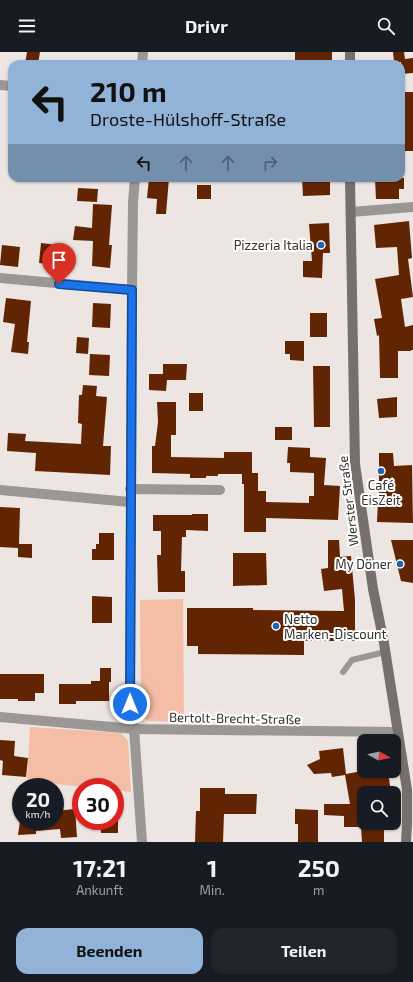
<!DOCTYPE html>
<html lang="de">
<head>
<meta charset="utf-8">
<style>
  body { margin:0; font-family:"Exo 2",sans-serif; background:#20242c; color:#f1f3f6; height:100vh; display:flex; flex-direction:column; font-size:15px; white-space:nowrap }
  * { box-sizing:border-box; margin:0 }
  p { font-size:13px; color:#9ea1a6 }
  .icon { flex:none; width:22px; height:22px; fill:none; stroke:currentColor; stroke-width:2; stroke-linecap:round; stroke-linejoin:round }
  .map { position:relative; height:790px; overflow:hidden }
  .details { display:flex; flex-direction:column; background:#171b24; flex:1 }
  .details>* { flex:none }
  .banner { position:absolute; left:8px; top:8px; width:397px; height:122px; border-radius:12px; box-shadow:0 1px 3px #0004; background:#92b3d8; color:#111; overflow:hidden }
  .needle { width:26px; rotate:98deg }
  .controls { position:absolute; left:357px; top:682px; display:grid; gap:8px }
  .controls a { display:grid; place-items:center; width:44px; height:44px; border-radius:8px; background:#171b24; box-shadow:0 1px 3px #0004; font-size:20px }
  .speed { position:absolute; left:12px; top:726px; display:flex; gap:8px; font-size:20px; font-weight:700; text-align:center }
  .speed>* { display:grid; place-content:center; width:52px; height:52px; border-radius:50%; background:#171b24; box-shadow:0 1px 3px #0004; line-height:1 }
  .speed small { font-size:10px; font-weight:400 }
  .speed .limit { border:6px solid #d22; background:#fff; color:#111 }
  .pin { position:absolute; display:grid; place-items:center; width:34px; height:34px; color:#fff; margin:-41px -17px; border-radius:50% 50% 50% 0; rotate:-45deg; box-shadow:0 0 4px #0007 }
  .pin .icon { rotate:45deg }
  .me { position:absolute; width:44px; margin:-22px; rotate:0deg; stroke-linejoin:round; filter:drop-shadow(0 0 3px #0008) }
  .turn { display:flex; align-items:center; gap:14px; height:84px; padding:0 16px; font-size:18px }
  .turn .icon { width:52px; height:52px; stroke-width:2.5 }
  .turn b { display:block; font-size:28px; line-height:34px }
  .lanes { display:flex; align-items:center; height:38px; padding:0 16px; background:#0003; justify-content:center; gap:20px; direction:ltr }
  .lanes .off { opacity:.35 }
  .eta { display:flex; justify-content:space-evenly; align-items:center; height:68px; text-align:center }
  .eta b { font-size:24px; font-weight:700; line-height:28px }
  .primary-button { display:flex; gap:8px; margin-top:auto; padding:8px 16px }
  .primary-button a { flex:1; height:46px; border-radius:12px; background:#92b3d8; color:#111; font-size:16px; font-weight:700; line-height:46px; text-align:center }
  .primary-button a+a { background:#20242c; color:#f1f3f6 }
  header { display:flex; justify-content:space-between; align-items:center; height:52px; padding:0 16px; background:#171b24; font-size:18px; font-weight:700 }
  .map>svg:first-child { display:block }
  .green { fill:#f4bda5 }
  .building { fill:#622503 }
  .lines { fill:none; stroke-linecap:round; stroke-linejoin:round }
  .lane { stroke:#9a9795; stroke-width:6 }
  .street { stroke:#9a9795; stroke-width:10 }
  .secondary { stroke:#75706e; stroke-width:10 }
  .route-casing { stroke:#114b97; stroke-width:10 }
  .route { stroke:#1a73e8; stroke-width:7 }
  .poi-dot { fill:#1d64b4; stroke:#fff; stroke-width:1.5 }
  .labels { text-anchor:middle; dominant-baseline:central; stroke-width:4; stroke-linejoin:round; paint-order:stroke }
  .poi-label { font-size:13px; fill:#33312f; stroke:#fff; text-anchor:end }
  .street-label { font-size:13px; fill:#33312f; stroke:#fff }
</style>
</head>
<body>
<header><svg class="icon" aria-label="menu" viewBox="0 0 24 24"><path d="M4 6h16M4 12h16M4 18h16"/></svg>Drivr<svg class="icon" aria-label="search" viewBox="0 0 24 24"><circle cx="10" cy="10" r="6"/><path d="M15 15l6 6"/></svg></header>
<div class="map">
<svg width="413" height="790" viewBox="0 0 413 790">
  <rect width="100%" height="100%" fill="#ede5e2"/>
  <g class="green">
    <polygon points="183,547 184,670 150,669 141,665 140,548"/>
    <polygon points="30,675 121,681 128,689 131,740 115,738 115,735 85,735 27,729"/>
  </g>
  <g class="building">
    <polygon points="27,0 40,0 38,12 25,12"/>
    <rect x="295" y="0" width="37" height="12"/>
    <polygon points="393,0 404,0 405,7 413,6 413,21 401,22 401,10 394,10"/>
    <rect x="401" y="40" width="12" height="59"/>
    <polygon points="149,126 169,126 166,162 156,162 157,147 147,146"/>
    <polygon points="302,126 330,126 330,143 303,144"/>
    <polygon points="404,126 404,137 399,137 399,147 376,147 375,127"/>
    <rect x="197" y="133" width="14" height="14"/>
    <polygon points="78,136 98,137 97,150 77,149"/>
    <polygon points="93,152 112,153 109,193 112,193 110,216 92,214 93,189 73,188 75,174 92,176"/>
    <polygon points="409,169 412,206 408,207 413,245 401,247 405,275 413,273 413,298 411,298 411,299 398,299 398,326 380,326 379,283 377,284 374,267 382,266 375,227 399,223 397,195 376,196 374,173"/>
    <polygon points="329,171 330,201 323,201 322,226 303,225 303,209 312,209 309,172"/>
    <polygon points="41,191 65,194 63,214 39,211"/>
    <polygon points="2,193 20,195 18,215 0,213"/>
    <polygon points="6,246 31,249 27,290 29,290 28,302 11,300 15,272 3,270"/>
    <polygon points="93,251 111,252 110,276 92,275"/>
    <rect x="310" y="261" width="17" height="24"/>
    <polygon points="77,285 89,286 88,302 76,301"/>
    <polygon points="285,289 304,289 304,309 290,308 290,302 285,302"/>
    <polygon points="90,302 110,303 109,324 89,323"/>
    <polygon points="163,312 187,312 186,328 167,328 166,339 149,338 149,322 163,322"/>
    <polygon points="313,314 330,314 330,375 314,375"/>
    <polygon points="83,333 97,334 96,344 107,345 103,394 111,394 110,423 35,419 36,401 7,399 8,381 26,382 25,389 81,392 82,372 78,371 79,343 82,343"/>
    <rect x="189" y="341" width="14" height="18"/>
    <polygon points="397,345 397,365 379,366 377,347"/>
    <polygon points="157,350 176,350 176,383 171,383 171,405 224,406 224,400 252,400 252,421 258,421 258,439 266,439 266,450 309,451 309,444 314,444 314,421 290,420 290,411 287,411 288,395 310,396 310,405 326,406 324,433 340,434 338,468 266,466 266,480 244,480 244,432 242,432 242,422 218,422 218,424 206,424 206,426 190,426 190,422 152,421 152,394 155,394 158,370"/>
    <rect x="275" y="375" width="17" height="13"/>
    <polygon points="379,401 393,401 394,414 412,413 413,471 377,470 378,449 379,449"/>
    <polygon points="0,455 20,456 19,492 32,492 32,506 18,505 18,496 0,495"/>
    <polygon points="192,462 208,462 208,479 186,478 186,485 182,485 181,519 185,519 185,540 158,540 157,503 161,503 161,479 153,479 153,463 192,463"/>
    <polygon points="99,481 114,481 114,508 92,508 92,497 96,497 96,492 99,492"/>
    <polygon points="328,488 339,488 340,505 351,504 355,548 355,589 304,589 304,603 198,602 198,594 187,594 187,556 253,556 253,558 344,559 342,537 324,539 321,517 328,516"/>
    <polygon points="391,488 413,488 413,531 401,529"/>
    <polygon points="233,501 266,501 267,533 233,534"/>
    <polygon points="92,544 112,545 112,571 92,571"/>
    <polygon points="100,616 111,616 111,630 109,630 109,649 76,649 76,652 59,652 59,632 91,632 91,629 100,629"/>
    <polygon points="0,622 44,622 44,641 35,641 35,649 18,649 18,647 0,647"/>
    <polygon points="0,688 15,689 14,704 28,706 26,725 2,723 3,709 0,708"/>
    <polygon points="343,696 346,722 362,719 388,719 391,741 362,741 363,771 384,771 384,790 362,790 361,775 344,775 344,764 324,763 324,752 350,752 345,723 332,725 331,721 314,722 307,713 320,707 319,699"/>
    <polygon points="200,736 225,736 225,742 257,742 256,762 224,762 223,790 195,790 196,759 200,759"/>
    <polygon points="75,757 77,785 61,786 60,777 36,779 36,782 18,783 20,769 55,769 55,759"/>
    <polygon points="295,757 318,758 318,790 298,790 298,772 295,772"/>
    <polygon points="100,769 118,769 118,781 101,781"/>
  </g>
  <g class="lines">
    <polyline class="lane" points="343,620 352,608 385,600"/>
    <g class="street">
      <polyline points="142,12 143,0"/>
      <polyline points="0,33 12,34"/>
      <polyline points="135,126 133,150 132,238 130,652 134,677 142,790"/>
      <polyline points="351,160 413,155"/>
      <polyline points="0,226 132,238"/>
      <polyline points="130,437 220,438"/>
      <polyline points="0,438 130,450"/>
      <polyline points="0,665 134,677 397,680"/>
    </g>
    <g class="secondary">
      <polyline points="350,12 350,0"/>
      <polyline points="350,126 355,412 373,537 384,591 407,738 407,771 406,790"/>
    </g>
  </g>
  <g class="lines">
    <g class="route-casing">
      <polyline id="route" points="59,232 132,238 130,652"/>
    </g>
    <use href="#route" class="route"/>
  </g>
  <g class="poi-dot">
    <circle cx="321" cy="193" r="4"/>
    <circle cx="381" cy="419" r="4"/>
    <circle cx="400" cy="512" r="4"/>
    <circle cx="276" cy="574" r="4"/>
  </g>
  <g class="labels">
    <g class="poi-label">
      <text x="313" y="193">Pizzeria Italia</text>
      <text x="381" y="433" text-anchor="middle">Café<tspan x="381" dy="15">EisZeit</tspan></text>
      <text x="392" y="512">My Döner</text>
      <text x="284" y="567" text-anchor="start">Netto<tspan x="284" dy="15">Marken-Discount</tspan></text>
    </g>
    <g class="street-label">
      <text transform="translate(348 449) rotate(-97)">Werster Straße</text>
      <text transform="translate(235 666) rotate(1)">Bertolt-Brecht-Straße</text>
    </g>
  </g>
</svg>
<div class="controls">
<a><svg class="needle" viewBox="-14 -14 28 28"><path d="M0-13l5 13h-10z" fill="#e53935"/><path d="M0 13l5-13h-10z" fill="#9ea1a6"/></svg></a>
<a><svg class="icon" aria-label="search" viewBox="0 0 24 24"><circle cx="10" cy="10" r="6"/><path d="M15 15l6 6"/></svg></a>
</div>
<div class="speed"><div>20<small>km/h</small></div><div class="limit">30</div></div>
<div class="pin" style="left:59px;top:232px;background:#d93025"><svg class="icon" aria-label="arrive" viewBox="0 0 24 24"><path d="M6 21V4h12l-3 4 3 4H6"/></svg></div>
<svg class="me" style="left:130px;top:652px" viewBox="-20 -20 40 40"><circle r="17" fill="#1a73e8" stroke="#fff" stroke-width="3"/><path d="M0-11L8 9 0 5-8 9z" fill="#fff"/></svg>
<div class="banner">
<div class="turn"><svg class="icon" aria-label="left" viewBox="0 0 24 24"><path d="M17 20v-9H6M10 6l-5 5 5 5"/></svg><div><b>210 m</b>Droste-Hülshoff-Straße</div></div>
<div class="lanes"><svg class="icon" aria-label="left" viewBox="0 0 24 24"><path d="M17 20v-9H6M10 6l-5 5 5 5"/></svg><svg class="icon off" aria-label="ahead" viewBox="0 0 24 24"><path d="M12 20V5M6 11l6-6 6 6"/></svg><svg class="icon off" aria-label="ahead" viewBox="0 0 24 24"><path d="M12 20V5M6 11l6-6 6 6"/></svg><svg class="icon off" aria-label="right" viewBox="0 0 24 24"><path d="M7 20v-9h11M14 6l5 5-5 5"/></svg></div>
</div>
</div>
<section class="details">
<div class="eta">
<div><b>17:21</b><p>Ankunft</p></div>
<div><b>1</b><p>Min.</p></div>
<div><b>250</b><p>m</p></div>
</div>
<div class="primary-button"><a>Beenden</a><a>Teilen</a></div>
</section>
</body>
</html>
